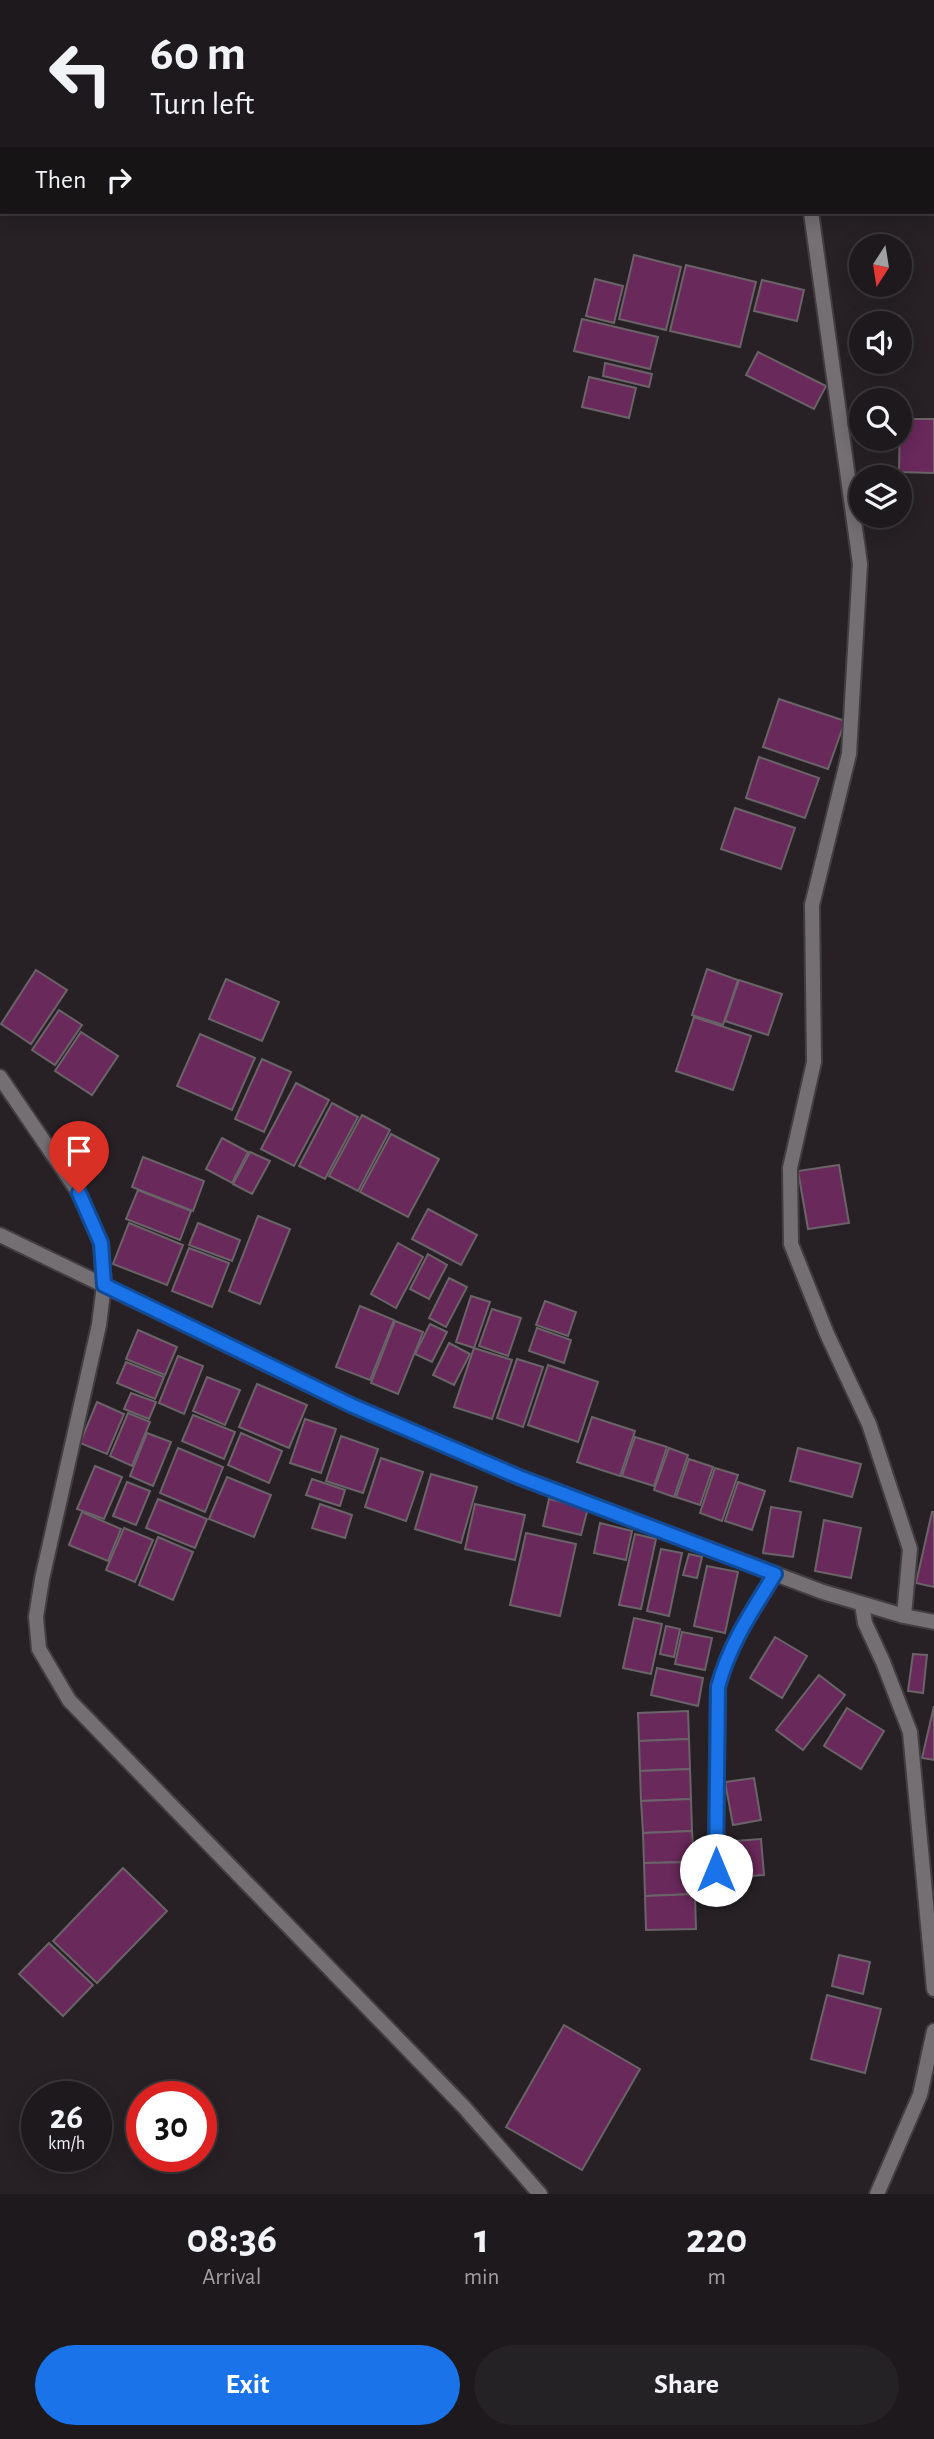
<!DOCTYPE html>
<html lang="en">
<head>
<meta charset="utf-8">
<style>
  body { margin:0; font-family:"Alegreya Sans",sans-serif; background:#252225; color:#f1f3f6; height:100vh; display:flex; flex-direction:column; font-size:26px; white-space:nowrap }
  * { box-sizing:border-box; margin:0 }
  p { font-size:23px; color:#a0a0a3 }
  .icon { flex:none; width:38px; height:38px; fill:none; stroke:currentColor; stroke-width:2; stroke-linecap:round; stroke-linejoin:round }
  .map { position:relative; height:2194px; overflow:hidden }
  .drawer { display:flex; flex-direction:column; background:#1d191c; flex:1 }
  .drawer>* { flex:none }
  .guide { position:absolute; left:0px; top:0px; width:934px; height:214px; box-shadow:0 4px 18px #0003,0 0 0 2px #3b383b; background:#1d191c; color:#f1f3f6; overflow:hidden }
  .needle { width:46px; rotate:192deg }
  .controls { position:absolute; left:849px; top:234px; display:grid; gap:14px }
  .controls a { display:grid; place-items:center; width:63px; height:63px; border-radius:50%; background:#1d191c; box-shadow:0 4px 18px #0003,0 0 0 2px #3b383b; font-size:35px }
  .speed { position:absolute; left:21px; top:2081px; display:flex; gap:14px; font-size:35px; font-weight:700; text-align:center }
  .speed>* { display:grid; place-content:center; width:91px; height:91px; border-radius:50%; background:#1d191c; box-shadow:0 4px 18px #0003,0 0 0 2px #3b383b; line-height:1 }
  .speed small { font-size:18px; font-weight:400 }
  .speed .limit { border:10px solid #d22; background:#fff; color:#111 }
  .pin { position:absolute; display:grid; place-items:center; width:60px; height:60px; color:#fff; margin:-72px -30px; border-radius:50% 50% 50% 0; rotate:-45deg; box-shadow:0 0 7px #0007 }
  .pin .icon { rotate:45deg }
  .me { position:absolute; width:77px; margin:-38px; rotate:0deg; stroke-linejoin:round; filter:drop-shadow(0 0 5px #0008) }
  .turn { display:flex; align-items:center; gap:24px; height:147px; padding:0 35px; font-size:32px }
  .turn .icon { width:91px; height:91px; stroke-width:2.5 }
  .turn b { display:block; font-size:49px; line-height:60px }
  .then { display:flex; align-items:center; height:66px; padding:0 35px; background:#0003; gap:14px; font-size:26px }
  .eta { display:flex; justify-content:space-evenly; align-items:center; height:119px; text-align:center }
  .eta b { font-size:42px; font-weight:700; line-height:49px }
  .primary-button { display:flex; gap:14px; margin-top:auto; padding:14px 35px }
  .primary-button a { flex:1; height:80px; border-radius:42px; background:#1a73e8; color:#fff; font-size:28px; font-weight:700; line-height:80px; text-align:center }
  .primary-button a+a { background:#252225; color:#f1f3f6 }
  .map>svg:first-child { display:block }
  .building { fill:#69295b; stroke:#6a6368; stroke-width:2 }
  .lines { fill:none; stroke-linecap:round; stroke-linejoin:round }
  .minor-casing { stroke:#433d41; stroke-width:18 }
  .tertiary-casing { stroke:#433d41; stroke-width:18 }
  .minor { stroke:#736f72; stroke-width:14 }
  .tertiary { stroke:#736f72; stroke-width:14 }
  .route-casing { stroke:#114b97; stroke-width:18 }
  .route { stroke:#1a73e8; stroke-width:12 }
</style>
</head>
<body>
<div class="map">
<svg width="934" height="2194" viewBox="0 0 934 2194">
  <rect width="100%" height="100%" fill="#272125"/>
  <g class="building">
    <polygon points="634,255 681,267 666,330 619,319"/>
    <polygon points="686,265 756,282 740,347 670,331"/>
    <polygon points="595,279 623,286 614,323 586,316"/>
    <polygon points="762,280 804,290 797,321 754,311"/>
    <polygon points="582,319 658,337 650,369 574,351"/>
    <polygon points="758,352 826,386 814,409 746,375"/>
    <polygon points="605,363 652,374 649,387 603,376"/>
    <polygon points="589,377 636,388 629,418 582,407"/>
    <polygon points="900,419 934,419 934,473 899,472"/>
    <polygon points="779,699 845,721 828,769 763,747"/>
    <polygon points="759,757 819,778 805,818 746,798"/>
    <polygon points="735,808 795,828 781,869 721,849"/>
    <polygon points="707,969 738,980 723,1025 692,1015"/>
    <polygon points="36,970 67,990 31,1044 1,1024"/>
    <polygon points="226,979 279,1002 262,1041 209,1019"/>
    <polygon points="739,980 782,994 768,1035 725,1021"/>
    <polygon points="59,1010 82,1025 55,1065 32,1050"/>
    <polygon points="694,1017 751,1036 733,1090 676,1071"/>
    <polygon points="81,1032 118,1056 92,1095 55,1071"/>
    <polygon points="200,1034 255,1058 232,1110 177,1086"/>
    <polygon points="262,1059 291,1072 264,1132 235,1119"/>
    <polygon points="296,1083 329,1100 294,1166 261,1149"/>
    <polygon points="332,1103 358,1117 325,1179 299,1166"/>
    <polygon points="362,1115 390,1130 358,1191 329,1176"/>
    <polygon points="391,1134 439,1159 408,1217 360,1192"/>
    <polygon points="222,1138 248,1152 232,1183 206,1169"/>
    <polygon points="250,1152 270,1161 252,1194 233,1184"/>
    <polygon points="143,1157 204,1181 193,1211 132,1187"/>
    <polygon points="839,1165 849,1223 808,1229 798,1171"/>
    <polygon points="138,1190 191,1211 180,1240 126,1219"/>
    <polygon points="428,1209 477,1235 461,1265 412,1239"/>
    <polygon points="258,1216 290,1229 260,1304 229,1291"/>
    <polygon points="129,1223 183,1245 167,1285 113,1264"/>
    <polygon points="198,1223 240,1240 232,1261 189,1245"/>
    <polygon points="398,1243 423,1257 396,1308 371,1294"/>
    <polygon points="189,1248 229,1263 212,1307 172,1291"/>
    <polygon points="428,1254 447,1265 429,1299 410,1289"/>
    <polygon points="449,1278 467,1287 446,1327 429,1318"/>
    <polygon points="471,1296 490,1302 474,1348 456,1342"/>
    <polygon points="545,1301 576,1312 568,1336 536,1325"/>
    <polygon points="360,1306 394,1320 370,1380 336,1367"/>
    <polygon points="492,1309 521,1318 508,1356 479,1346"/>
    <polygon points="395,1321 423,1332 398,1394 371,1383"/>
    <polygon points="430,1324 447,1332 432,1362 415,1354"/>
    <polygon points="537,1328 571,1340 564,1363 529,1351"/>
    <polygon points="138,1330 177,1347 165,1375 126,1359"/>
    <polygon points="449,1343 470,1354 454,1385 433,1375"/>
    <polygon points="474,1348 512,1360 492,1419 454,1407"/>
    <polygon points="178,1356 203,1366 184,1414 159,1403"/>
    <polygon points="517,1359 543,1367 523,1427 497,1418"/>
    <polygon points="126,1362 164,1377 155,1399 117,1383"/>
    <polygon points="548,1365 598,1382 578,1442 528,1425"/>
    <polygon points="207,1377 240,1390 225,1425 193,1411"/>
    <polygon points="257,1384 307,1405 289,1448 239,1427"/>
    <polygon points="131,1393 156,1402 149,1419 124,1409"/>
    <polygon points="97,1402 124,1414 107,1454 80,1443"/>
    <polygon points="128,1413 150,1422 132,1466 110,1456"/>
    <polygon points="193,1415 235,1432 224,1459 182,1441"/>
    <polygon points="592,1417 635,1431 620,1476 577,1462"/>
    <polygon points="305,1419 336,1429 321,1473 290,1463"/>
    <polygon points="147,1433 171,1442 153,1486 130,1476"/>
    <polygon points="241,1433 282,1451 269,1483 228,1465"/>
    <polygon points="341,1436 378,1449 363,1493 326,1481"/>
    <polygon points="635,1437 667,1447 654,1486 622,1476"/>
    <polygon points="178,1448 223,1467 205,1512 160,1493"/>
    <polygon points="669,1448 688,1455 674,1497 654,1490"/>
    <polygon points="798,1448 861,1464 852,1497 790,1481"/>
    <polygon points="381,1458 423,1472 406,1521 365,1507"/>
    <polygon points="689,1459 713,1467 700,1505 676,1497"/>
    <polygon points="95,1466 122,1477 104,1519 77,1509"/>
    <polygon points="715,1468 738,1475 722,1521 700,1513"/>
    <polygon points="431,1474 477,1487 461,1543 415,1529"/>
    <polygon points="227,1477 271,1495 254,1537 209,1519"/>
    <polygon points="312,1479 345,1490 340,1506 306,1495"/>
    <polygon points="127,1482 150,1491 136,1525 113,1516"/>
    <polygon points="738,1482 765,1491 752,1530 725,1521"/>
    <polygon points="158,1499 207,1519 195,1548 146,1528"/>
    <polygon points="549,1499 588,1508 581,1535 543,1526"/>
    <polygon points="320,1504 352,1515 345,1538 312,1528"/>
    <polygon points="475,1504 525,1515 515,1560 465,1549"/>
    <polygon points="771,1507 801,1512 793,1557 763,1553"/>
    <polygon points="82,1512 121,1529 108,1561 69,1545"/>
    <polygon points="932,1512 934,1512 934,1587 916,1583"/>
    <polygon points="824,1520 861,1528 851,1578 815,1571"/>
    <polygon points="600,1523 632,1531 626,1560 594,1553"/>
    <polygon points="124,1528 153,1540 135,1582 106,1570"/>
    <polygon points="526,1533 576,1544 560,1616 510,1605"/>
    <polygon points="635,1534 656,1539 641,1609 619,1605"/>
    <polygon points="158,1537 193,1552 173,1600 139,1585"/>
    <polygon points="661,1549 682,1553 669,1616 647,1611"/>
    <polygon points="689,1554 702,1557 697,1578 683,1575"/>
    <polygon points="707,1566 738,1572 725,1633 694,1626"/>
    <polygon points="634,1618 662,1624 651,1674 623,1668"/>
    <polygon points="666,1626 680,1629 674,1657 660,1654"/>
    <polygon points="682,1632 712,1638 705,1670 675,1664"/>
    <polygon points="775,1637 807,1656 782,1698 750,1678"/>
    <polygon points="913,1654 927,1655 923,1693 908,1691"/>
    <polygon points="657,1668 703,1678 698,1706 651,1695"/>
    <polygon points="819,1675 845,1695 803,1750 776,1730"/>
    <polygon points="934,1706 934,1760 922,1758"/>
    <polygon points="847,1708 884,1731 861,1769 824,1746"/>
    <polygon points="688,1711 689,1739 639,1741 638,1713"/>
    <polygon points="689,1739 690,1769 640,1771 639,1741"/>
    <polygon points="690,1769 691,1799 641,1801 640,1771"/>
    <polygon points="754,1778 761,1820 733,1825 725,1782"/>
    <polygon points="691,1799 692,1831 643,1833 641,1801"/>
    <polygon points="692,1831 694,1862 644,1863 643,1833"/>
    <polygon points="761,1839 764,1875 724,1878 721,1842"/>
    <polygon points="694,1862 695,1894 645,1896 644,1863"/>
    <polygon points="123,1868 167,1911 97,1983 53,1941"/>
    <polygon points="695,1894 696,1929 646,1930 645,1896"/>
    <polygon points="49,1943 93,1985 63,2016 19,1974"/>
    <polygon points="839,1955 870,1962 863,1994 832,1986"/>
    <polygon points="827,1995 881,2009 865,2073 811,2059"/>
    <polygon points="564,2025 640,2069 582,2170 506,2127"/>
  </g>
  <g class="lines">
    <g class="minor-casing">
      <g id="minor">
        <polyline points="796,0 796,2"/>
        <polyline points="811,212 860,564 849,754 812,905 814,1062 790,1168 791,1244 827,1334 869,1424 910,1549 904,1616"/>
        <polyline points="0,1077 79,1193 101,1243 104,1285 99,1325 42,1579 36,1617 39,1649 69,1700 463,2106 540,2194"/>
        <polyline points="862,1604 865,1623 883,1662 910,1732 934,1989"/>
        <path d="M715,1897L718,1687C729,1645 752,1611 775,1574"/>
        <polyline points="877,2194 920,2095 934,2031"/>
      </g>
    </g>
    <g class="tertiary-casing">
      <polyline id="tertiary" points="0,1235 353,1406 519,1477 823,1592 904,1616 934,1622"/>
    </g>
    <use href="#minor" class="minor"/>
    <use href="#tertiary" class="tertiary"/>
  </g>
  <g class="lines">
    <g class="route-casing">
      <path id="route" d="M79,1193L101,1243L104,1285L353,1406L519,1477L775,1574C752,1611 729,1645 718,1687L716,1870"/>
    </g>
    <use href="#route" class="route"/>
  </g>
</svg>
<div class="controls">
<a><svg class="needle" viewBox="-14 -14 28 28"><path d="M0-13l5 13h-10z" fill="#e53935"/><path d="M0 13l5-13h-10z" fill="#a0a0a3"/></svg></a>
<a><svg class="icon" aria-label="sound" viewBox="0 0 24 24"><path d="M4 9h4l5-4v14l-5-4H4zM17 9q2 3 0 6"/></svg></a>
<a><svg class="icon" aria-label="search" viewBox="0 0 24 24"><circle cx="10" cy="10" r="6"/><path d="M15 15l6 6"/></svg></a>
<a><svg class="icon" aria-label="layers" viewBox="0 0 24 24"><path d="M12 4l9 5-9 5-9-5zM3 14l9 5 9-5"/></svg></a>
</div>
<div class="speed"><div>26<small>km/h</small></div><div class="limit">30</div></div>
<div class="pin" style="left:79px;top:1193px;background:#d93025"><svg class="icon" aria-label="arrive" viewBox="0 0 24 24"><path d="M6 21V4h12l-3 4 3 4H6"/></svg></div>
<svg class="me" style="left:716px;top:1870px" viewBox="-20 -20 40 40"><circle r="19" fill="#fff"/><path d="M0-13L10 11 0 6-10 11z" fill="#1a73e8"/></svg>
<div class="guide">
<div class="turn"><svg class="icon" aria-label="left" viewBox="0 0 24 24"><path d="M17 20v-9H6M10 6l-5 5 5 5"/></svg><div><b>60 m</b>Turn left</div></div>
<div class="then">Then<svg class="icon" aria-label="right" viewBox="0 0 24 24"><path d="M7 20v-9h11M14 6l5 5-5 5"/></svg></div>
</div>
</div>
<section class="drawer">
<div class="eta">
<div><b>08:36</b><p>Arrival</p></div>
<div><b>1</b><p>min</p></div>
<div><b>220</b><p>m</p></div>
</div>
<div class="primary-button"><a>Exit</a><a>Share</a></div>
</section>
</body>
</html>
